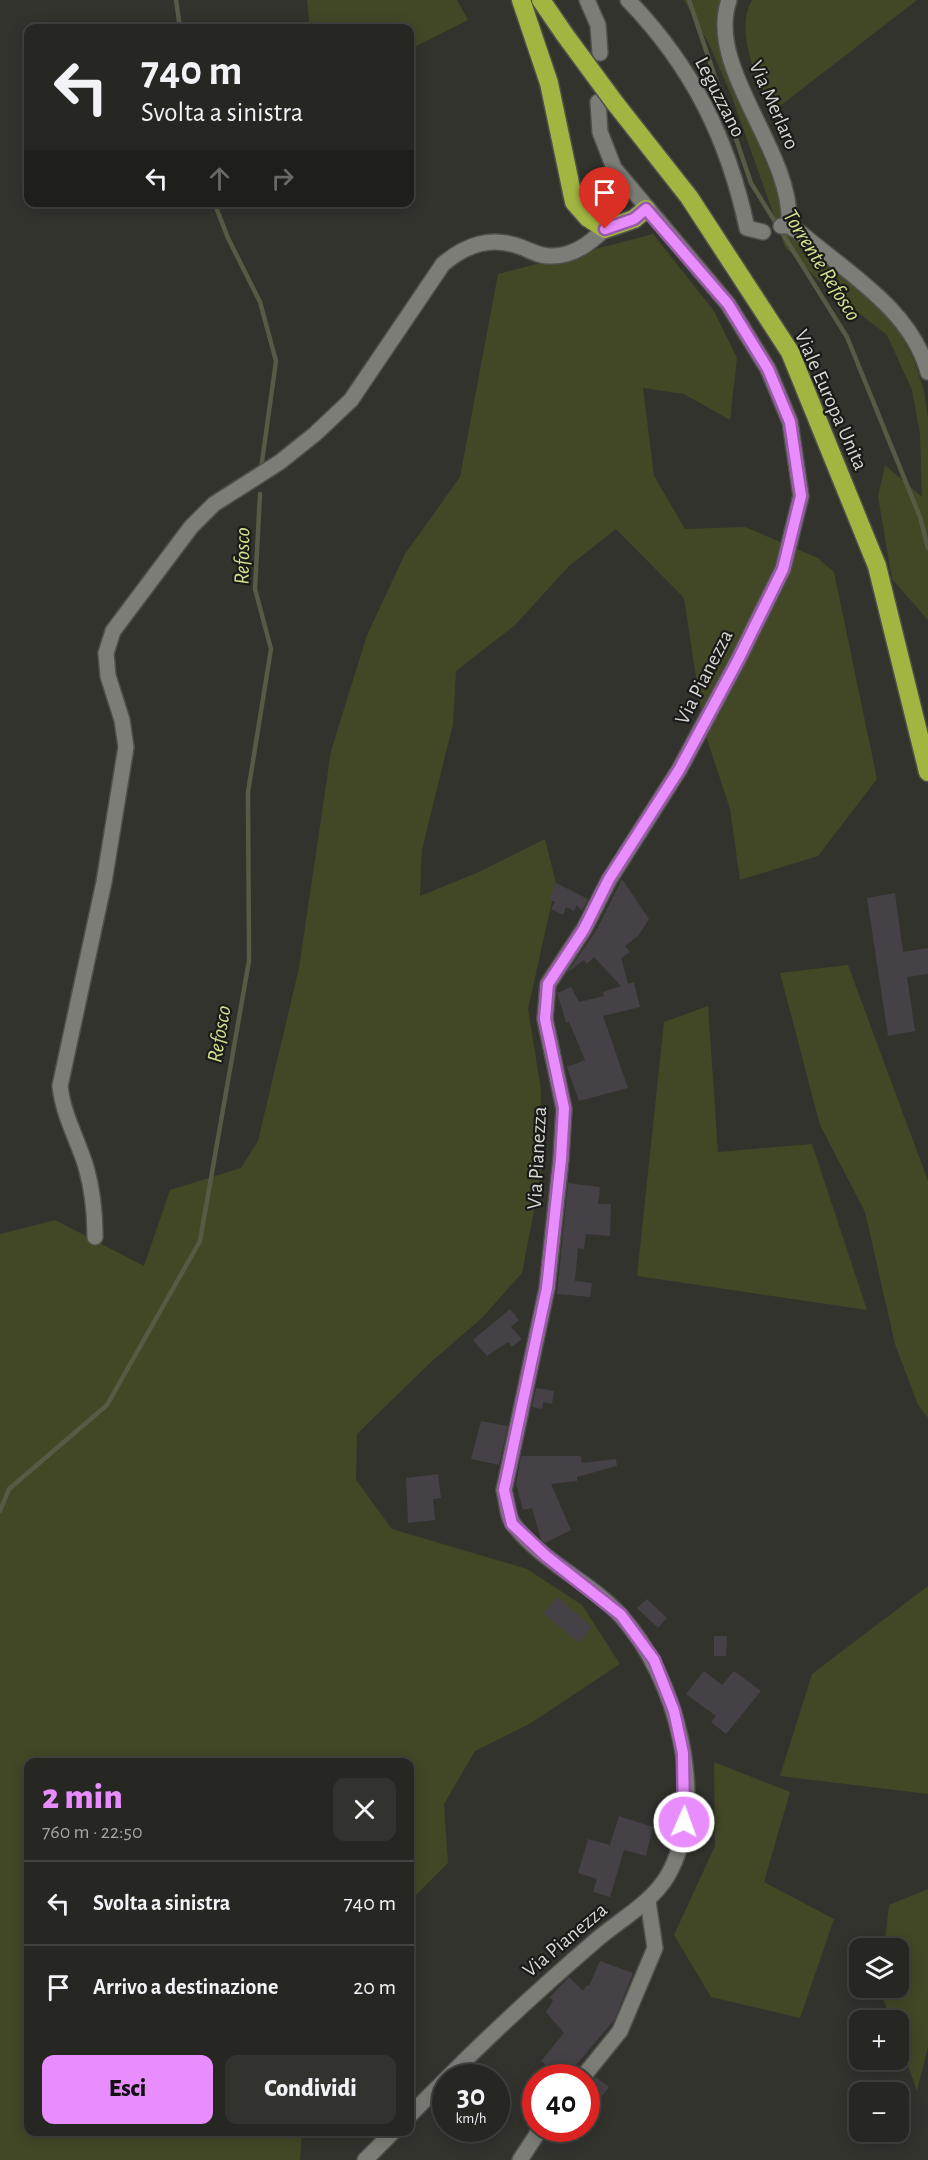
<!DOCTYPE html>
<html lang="it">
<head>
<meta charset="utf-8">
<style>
  body { margin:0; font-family:"Alegreya Sans",sans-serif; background:#32322f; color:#f1f3f6; height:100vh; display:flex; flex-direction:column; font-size:22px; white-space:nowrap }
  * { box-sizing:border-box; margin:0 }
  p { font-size:20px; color:#a4a5a5 }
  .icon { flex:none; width:33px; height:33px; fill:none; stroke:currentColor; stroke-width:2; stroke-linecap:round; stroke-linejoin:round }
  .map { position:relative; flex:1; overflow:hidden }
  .side { position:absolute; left:24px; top:1758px; width:390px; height:378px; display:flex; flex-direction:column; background:#262622; border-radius:12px; box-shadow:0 3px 15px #0003,0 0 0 2px #424340 }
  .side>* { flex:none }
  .top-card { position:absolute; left:24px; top:24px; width:390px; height:183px; border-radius:12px; box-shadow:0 3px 15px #0003,0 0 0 2px #424340; background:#262622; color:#f1f3f6; overflow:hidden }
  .tools { position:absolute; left:849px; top:1938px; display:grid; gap:12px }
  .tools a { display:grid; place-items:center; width:60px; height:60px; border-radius:12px; background:#262622; box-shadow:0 3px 15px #0003,0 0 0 2px #424340; font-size:30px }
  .speed { position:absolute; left:432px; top:2064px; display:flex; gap:12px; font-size:30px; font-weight:700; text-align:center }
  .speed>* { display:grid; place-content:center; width:78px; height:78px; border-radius:50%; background:#262622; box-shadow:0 3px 15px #0003,0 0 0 2px #424340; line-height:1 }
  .speed small { font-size:15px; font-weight:400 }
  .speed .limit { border:9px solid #d22; background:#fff; color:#111 }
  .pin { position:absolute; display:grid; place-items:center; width:51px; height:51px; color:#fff; margin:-62px -26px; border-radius:50% 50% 50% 0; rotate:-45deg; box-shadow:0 0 6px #0007 }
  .pin .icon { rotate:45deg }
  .me { position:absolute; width:66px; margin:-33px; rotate:2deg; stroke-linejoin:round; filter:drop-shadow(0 0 4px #0008) }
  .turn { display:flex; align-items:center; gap:21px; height:126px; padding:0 18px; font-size:27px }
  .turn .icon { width:78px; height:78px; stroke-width:2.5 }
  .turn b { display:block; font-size:42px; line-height:51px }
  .lanes { display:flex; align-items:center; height:57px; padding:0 18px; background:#0003; justify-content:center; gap:30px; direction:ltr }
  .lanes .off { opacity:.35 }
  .round { display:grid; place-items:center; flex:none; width:63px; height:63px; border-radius:12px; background:#32322f }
  .summary { display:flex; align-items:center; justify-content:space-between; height:102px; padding:0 18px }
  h1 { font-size:36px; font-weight:800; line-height:45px; color:#e98dfe }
  .button { display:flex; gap:12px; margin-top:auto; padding:12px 18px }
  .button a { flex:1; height:69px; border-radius:12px; background:#e98dfe; color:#111; font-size:24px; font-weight:800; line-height:69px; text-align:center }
  .button a+a { background:#32322f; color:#f1f3f6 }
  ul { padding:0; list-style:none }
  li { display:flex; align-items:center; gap:18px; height:84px; padding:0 18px; border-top:2px solid #424340 }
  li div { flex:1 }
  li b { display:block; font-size:22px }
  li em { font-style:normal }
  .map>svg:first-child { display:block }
  .green { fill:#424826 }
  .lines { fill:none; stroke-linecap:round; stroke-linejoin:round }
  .stream { stroke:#575a45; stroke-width:4.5 }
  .building { fill:#454146 }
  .street-casing { stroke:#4f504b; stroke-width:18 }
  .secondary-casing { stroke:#4f504b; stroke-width:18 }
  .highway-casing { stroke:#4f504b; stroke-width:21 }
  .street { stroke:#7c7d76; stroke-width:15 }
  .secondary { stroke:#7c7d76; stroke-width:15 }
  .highway { stroke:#a3b541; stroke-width:18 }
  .highway-bridge-casing { stroke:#4f504b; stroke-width:21; stroke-linecap:butt }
  .highway-bridge { stroke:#a3b541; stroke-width:18 }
  .route-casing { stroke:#975ca5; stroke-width:15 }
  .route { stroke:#e98dfe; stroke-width:10 }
  .labels { text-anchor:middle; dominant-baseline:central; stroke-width:4.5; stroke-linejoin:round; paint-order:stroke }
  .street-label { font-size:21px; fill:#d8d9d5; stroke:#1a1a18 }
  .water-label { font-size:22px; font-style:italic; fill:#d2e28e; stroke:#1a1a18 }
</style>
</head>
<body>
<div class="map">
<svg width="928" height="2160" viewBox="0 0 928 2160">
  <rect width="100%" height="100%" fill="#32332d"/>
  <g class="green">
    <polygon points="307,0 457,0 468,20 410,49 410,28 310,28"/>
    <polygon points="684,0 725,0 734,89 780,194 784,221 875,304 898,329 914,360 924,391 928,418 928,620 892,579 878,496 885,465 922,497 920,434 912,390 887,335 824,286 785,247 732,97 709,44"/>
    <path d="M752,0H917L771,113C758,83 734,31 752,0Z"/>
    <polygon points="653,234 714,311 737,358 730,420 684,394 643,388 654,476 685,529 745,527 818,558 834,572 877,779 818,856 740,880 730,809 704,730 684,598 616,529 569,566 515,625 456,671 453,724 422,850 420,896 479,872 545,839 556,883 528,1009 541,1090 541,1174 522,1273 482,1318 431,1362 357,1434 356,1480 392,1529 527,1569 582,1605 620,1664 531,1723 475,1751 444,1804 448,1863 410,1901 410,1762 28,1762 28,2132 302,2132 300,2160 0,2160 0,1234 55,1220 144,1266 170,1190 241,1168 258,1141 299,968 331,751 367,635 405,554 460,477 498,274"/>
    <polygon points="848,965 928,1181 928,1418 918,1405 895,1344 865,1212 820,1125 780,973"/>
    <polygon points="708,1006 718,1152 812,1144 867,1310 637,1276 664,1022"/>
    <polygon points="928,1586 928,1794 780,1776 812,1674"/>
    <polygon points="714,1762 790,1792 764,1882 834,1919 800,2018 711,1997 674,1935 715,1846"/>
    <polygon points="928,1889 928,2046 917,2091 899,2040 898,2020 891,2020 879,1988 898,1988 898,1948 884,1948 889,1905"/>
  </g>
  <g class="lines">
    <g class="stream">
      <polyline points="176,0 180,28"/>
      <polyline points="689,0 751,183 847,337 920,517 928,548"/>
      <polyline points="214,202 228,238 260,302 276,361 261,469"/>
      <polyline points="0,1511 9,1489 107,1405 200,1241 249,961 248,792 271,649 255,589 260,494"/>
    </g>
  </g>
  <g class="building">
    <polygon points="622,879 649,919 639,935 625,946 630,952 621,958 628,984 634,982 640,1007 603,1016 628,1088 579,1101 567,1067 585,1060 569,1022 566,1022 557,993 571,987 579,1002 604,996 603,992 621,986 594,957 587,964 584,960 567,973 597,929"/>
    <polygon points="556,883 588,899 582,911 577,905 574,911 566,907 563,915 551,909 555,902 549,899"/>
    <polygon points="895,893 903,952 928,948 928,974 907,977 915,1031 888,1036 867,898"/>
    <polygon points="568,1183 600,1187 598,1204 611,1204 610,1236 586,1234 584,1249 578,1248 575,1281 592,1283 590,1297 557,1294"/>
    <polygon points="510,1309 519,1320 511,1327 522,1339 512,1347 508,1342 487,1356 473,1340"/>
    <polygon points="536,1388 554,1391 552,1404 543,1402 542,1409 532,1407"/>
    <polygon points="481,1421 508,1426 499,1465 471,1459"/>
    <polygon points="521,1456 581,1456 582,1463 616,1459 617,1466 577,1477 577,1481 551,1484 571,1530 545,1543 541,1540 532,1508 523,1510 516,1484"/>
    <polygon points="438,1474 441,1498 433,1499 435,1520 408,1523 406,1478"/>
    <polygon points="557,1597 592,1627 579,1643 543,1613"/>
    <polygon points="647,1599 667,1618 658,1628 637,1608"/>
    <polygon points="714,1636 727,1636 726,1656 714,1656"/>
    <polygon points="704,1671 722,1685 734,1671 761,1691 726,1734 711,1722 716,1716 686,1694"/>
    <polygon points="619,1816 653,1827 646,1856 624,1850 610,1897 593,1892 597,1879 578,1873 588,1839 610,1845"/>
    <polygon points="600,1961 633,1973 615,2019 565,2078 549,2078 553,2071 541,2061 564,2033 546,2012 553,2001 550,1997 569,1977 583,1991 587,1985 589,1986"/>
    <polygon points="596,2077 609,2087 594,2106 586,2100 586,2086"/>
  </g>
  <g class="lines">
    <g class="street-casing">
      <g id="street">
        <path d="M729,0C705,69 794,151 789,226"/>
        <path d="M95,1237C95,1213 93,1191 86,1167C78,1140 63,1115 60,1086L104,882L126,747L122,720L108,676L106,653L113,631L191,527L214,504L280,462L315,434L351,400L443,264C467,244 491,236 521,247C531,251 541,257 552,256C574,256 590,243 605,229"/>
        <polyline points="582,2078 620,2031 655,1948 648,1901"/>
        <polyline points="520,2160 541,2128"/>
      </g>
    </g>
    <g class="secondary-casing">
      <g id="secondary">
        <polyline points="587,0 598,25 600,53"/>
        <path d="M628,0C692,66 728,139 747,228L763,232"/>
        <path d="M781,226H789L802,234C849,274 911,310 928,372"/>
        <path d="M447,2078C495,2030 543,1986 594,1942C619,1920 651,1904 668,1875C710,1801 676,1676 621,1616C591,1582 542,1562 514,1525C507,1517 507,1500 504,1490L547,1288L561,1159L564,1109L545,1019L548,984L584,929L609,880L679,770L738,660L783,569L801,496L790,422L768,369L728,304L614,168L600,132L598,102"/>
        <polyline points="410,2115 446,2079"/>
        <polyline points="365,2160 393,2132"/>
      </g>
    </g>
    <g class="highway-casing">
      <g id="highway">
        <polyline points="521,0 549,83 574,202 588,218 605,229 634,219 646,209"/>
        <polyline points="541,0 565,35"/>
        <polyline points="615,103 689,197 790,352 877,566 928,772"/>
      </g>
    </g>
    <use href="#street" class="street"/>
    <use href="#secondary" class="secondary"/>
    <use href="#highway" class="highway"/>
    <g class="highway-bridge-casing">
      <polyline id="highway-bridge" points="565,35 615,103"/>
    </g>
    <use href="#highway-bridge" class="highway-bridge"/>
  </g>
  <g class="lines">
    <g class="route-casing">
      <polyline id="route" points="605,229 634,219 646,209 728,304 768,369 790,422 801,496 783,569 738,660 679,770 609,879 584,929 548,984 545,1019 564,1108 561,1159 547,1288 504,1490 512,1524 546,1556 621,1615 654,1660 674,1711 683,1753 684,1822"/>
    </g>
    <use href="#route" class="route"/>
  </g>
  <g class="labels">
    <g class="street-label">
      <text transform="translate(720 97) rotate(63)">Leguzzano</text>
      <text transform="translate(774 105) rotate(66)">Via Merlaro</text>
      <text transform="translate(831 400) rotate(66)">Viale Europa Unita</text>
      <text transform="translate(704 677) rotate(-63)">Via Pianezza</text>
      <text transform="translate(537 1158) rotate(-87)">Via Pianezza</text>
      <text transform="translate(565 1940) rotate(-40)">Via Pianezza</text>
    </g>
    <g class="water-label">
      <text transform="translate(822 265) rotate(58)">Torrente Refosco</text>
      <text transform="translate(242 556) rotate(-89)">Refosco</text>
      <text transform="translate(219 1034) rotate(-80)">Refosco</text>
    </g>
  </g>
</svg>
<div class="tools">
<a><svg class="icon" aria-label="layers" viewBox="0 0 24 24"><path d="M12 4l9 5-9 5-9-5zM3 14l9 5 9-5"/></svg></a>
<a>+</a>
<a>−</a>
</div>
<div class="speed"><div>30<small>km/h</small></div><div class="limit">40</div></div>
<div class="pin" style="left:605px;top:229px;background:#d93025"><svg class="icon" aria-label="arrive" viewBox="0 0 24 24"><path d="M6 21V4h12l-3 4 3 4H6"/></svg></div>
<svg class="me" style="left:684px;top:1822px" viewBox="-20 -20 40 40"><circle r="17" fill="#e98dfe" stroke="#fff" stroke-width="3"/><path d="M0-11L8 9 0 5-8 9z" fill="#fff"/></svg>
<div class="top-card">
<div class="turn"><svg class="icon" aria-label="left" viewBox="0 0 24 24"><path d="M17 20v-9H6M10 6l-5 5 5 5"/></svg><div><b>740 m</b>Svolta a sinistra</div></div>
<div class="lanes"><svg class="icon" aria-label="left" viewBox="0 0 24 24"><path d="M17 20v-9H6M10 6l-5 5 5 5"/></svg><svg class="icon off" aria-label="ahead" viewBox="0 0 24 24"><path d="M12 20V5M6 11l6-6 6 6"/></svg><svg class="icon off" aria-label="right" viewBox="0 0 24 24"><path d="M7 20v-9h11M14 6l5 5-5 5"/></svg></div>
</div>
<section class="side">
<div class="summary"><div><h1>2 min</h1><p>760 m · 22:50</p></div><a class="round"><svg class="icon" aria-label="close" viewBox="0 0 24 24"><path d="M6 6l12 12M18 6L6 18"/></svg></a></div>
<ul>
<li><svg class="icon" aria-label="left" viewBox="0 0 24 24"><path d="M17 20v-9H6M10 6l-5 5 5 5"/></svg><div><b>Svolta a sinistra</b></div><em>740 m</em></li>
<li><svg class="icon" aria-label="arrive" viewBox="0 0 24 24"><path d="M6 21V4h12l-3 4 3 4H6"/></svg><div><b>Arrivo a destinazione</b></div><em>20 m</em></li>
</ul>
<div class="button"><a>Esci</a><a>Condividi</a></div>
</section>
</div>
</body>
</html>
